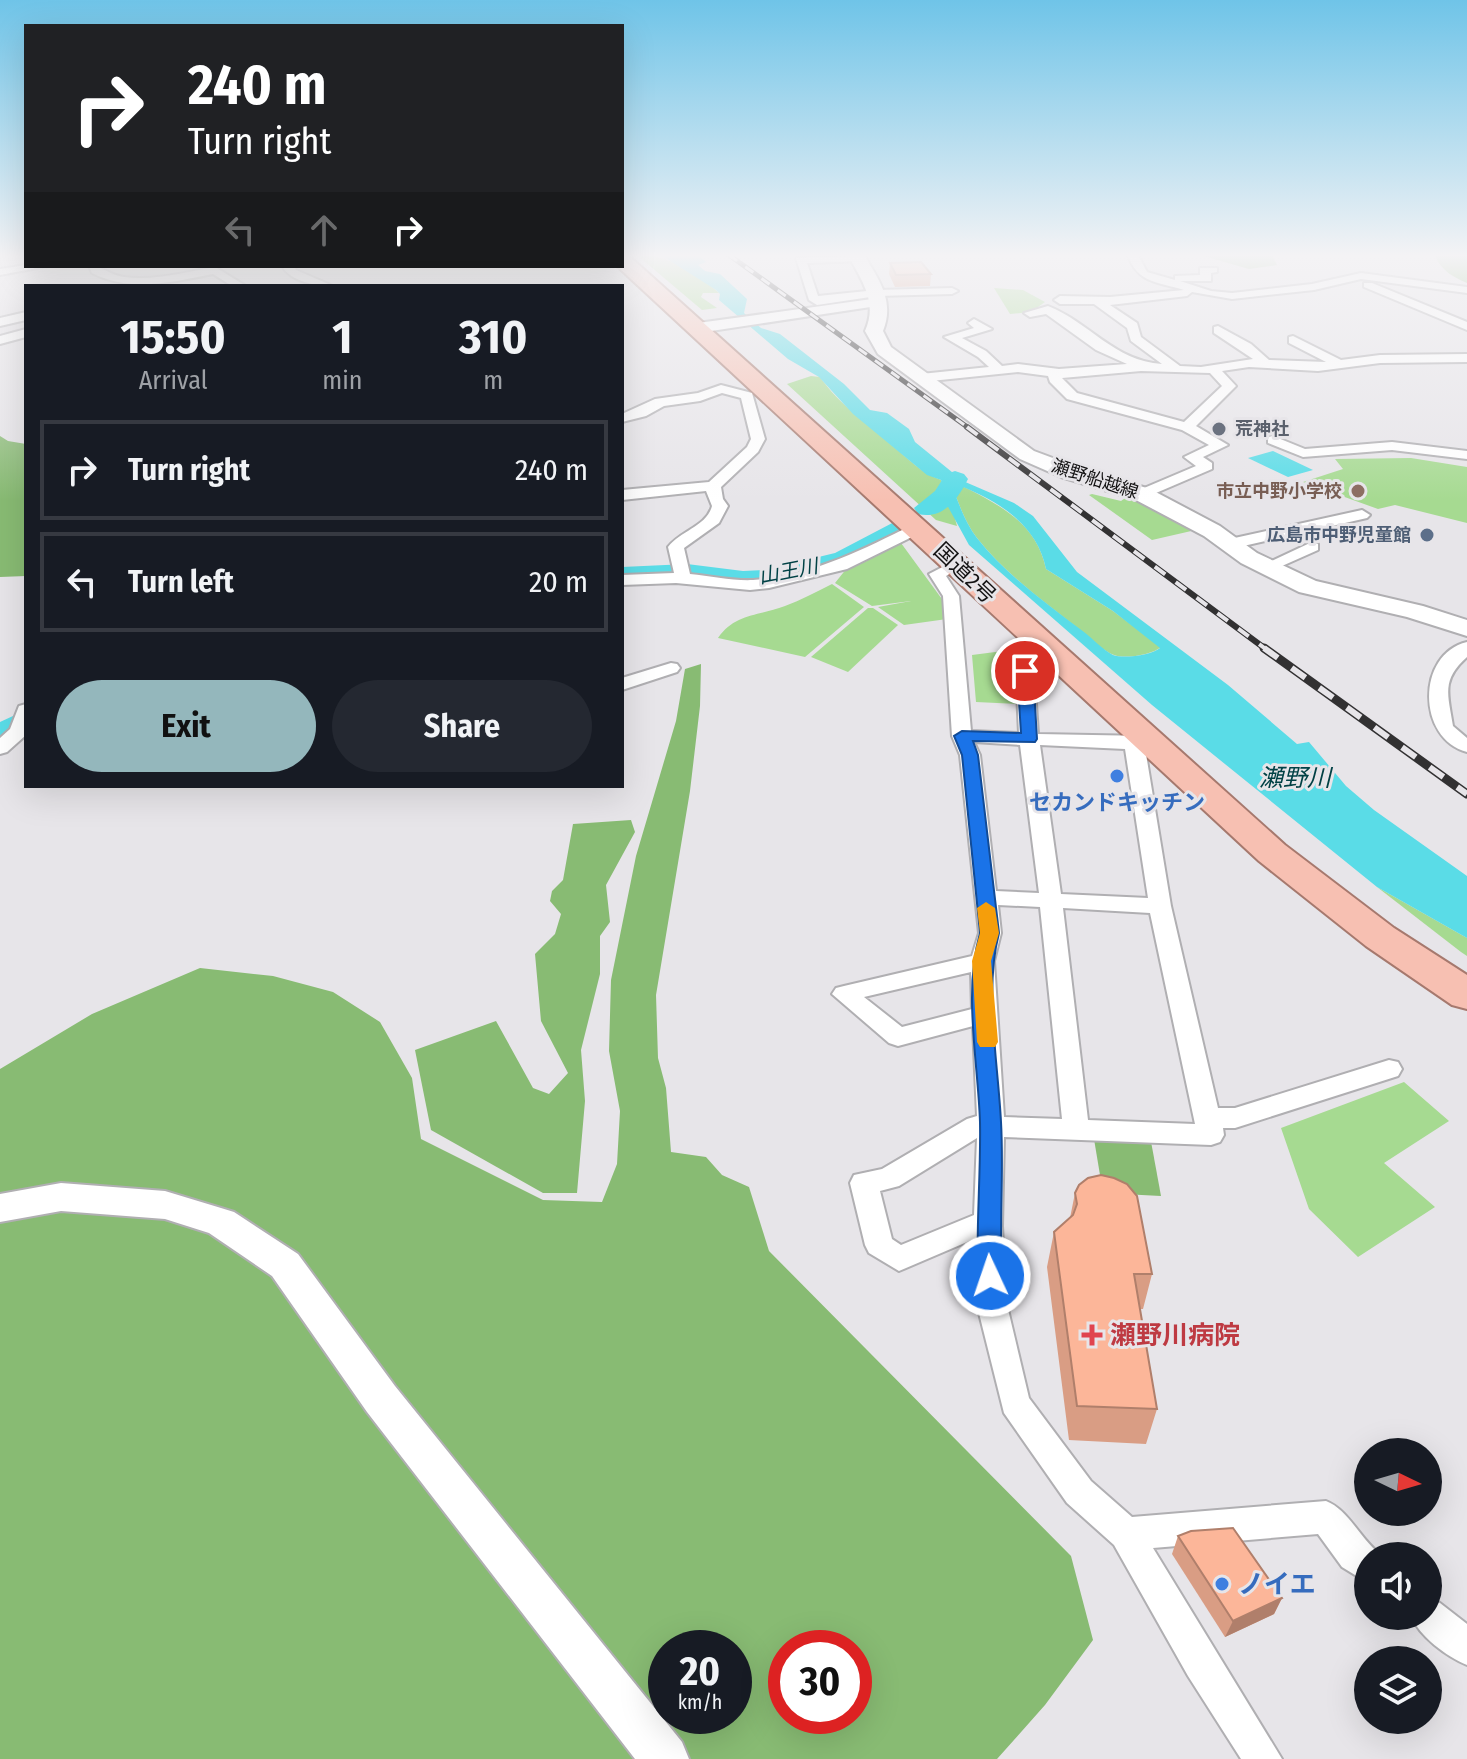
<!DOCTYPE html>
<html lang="en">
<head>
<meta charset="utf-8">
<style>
  body { margin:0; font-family:"Fira Sans Condensed","Noto Sans JP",sans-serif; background:#242831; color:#f1f3f6; height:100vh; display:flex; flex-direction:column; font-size:30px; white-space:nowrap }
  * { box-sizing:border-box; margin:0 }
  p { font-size:26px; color:#9ea1a6 }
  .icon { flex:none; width:44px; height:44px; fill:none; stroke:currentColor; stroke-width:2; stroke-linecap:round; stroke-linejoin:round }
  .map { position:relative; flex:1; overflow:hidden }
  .drawer { position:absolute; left:24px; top:284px; width:600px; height:504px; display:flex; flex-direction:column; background:#171b24; border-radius:0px; box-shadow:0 8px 32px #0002 }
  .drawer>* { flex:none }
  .hud { position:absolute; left:24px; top:24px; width:600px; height:244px; border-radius:0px; box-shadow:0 8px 32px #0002; background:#202124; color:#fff; overflow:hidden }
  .needle { width:52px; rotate:95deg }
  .controls { position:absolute; left:1354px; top:1438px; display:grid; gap:16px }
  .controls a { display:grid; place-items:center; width:88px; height:88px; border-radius:50%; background:#171b24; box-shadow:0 8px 32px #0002; font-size:40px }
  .speed { position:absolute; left:648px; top:1630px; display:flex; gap:16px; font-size:40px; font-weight:700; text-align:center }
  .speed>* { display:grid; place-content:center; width:104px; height:104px; border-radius:50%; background:#171b24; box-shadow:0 8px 32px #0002; line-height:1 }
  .speed small { font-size:20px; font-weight:400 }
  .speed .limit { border:12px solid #d22; background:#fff; color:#111 }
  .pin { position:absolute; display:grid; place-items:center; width:68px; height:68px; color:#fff; margin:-34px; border:4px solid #fff; border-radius:50%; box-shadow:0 2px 8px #0007 }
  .me { position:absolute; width:88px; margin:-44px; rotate:357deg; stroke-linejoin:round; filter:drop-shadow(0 0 6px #0008) }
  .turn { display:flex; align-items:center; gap:28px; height:168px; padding:0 32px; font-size:36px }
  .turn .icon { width:104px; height:104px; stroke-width:2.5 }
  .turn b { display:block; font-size:56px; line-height:68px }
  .lanes { display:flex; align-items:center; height:76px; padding:0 32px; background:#0003; justify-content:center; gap:40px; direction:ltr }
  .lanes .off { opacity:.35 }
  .eta { display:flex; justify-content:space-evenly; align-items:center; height:136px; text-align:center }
  .eta b { font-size:48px; font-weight:700; line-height:56px }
  .button { display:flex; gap:16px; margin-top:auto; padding:16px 32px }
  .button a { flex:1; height:92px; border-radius:48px; background:#94b7bc; color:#111; font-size:32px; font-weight:700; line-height:92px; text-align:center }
  .button a+a { background:#242831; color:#f1f3f6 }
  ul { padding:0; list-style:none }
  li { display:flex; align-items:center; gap:24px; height:100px; margin:0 16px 12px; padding:0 16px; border:4px solid #363941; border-radius:0px }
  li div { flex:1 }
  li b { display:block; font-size:30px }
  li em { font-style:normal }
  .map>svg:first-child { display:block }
  .green { fill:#a6da91 }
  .forest { fill:#88bb73; fill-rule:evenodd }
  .water { fill:#5adce7; fill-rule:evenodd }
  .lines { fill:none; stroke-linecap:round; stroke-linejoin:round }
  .river { fill:#5adce7; fill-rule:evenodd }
  .minor-casing { stroke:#b0afb2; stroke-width:4 }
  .tertiary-casing { stroke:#b0afb2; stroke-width:4 }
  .secondary-casing { stroke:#b0afb2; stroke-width:4 }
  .trunk-casing { stroke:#a6796e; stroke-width:4 }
  .minor { fill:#fff; fill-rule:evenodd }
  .tertiary { fill:#fff; fill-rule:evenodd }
  .secondary { fill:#fff; fill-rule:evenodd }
  .trunk { fill:#f7c0b2; fill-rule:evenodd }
  .rail-far2-casing { stroke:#323132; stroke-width:5 }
  .rail-far1-casing { stroke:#323132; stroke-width:6 }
  .rail-casing { stroke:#323132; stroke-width:9 }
  .rail-far2 { stroke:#e7e5e9; stroke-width:3; stroke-dasharray:10; stroke-linecap:butt }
  .rail-far1 { stroke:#e7e5e9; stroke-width:4; stroke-dasharray:13; stroke-linecap:butt }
  .rail { stroke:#e7e5e9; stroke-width:6; stroke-dasharray:17; stroke-linecap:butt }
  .wall { fill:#d99d84 }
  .shaded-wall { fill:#b07f6b }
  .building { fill:#fcb699; stroke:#b07f6b; stroke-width:2 }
  .route { fill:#1a73e8; stroke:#114b97; stroke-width:2 }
  .slow { fill:#f59e0b }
  .worship-dot { fill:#6b7280; stroke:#e7e5e9; stroke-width:3 }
  .education-dot { fill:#8d6e63; stroke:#e7e5e9; stroke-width:3 }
  .service-dot { fill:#5c6f8a; stroke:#e7e5e9; stroke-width:3 }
  .shop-dot { fill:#3f7fe0; stroke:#e7e5e9; stroke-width:3 }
  .health-dot { fill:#e0444e; stroke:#e7e5e9; stroke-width:3 }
  .labels { text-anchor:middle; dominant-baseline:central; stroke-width:6; stroke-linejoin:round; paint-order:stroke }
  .far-worship-label { font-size:18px; font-weight:bold; fill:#5b616d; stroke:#e7e5e9; text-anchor:start }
  .far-street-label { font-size:18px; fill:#131213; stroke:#e7e5e9 }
  .far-education-label { font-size:18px; font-weight:bold; fill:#785e54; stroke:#e7e5e9; text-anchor:end }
  .far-service-label { font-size:18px; font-weight:bold; fill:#4e5e75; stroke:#e7e5e9; text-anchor:end }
  .far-water-label { font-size:20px; font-style:italic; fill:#014145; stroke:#e7e5e9 }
  .street-label { font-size:22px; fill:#131213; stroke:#e7e5e9 }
  .shop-label { font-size:22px; font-weight:bold; fill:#366cbe; stroke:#e7e5e9 }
  .water-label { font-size:24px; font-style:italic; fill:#014145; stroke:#e7e5e9 }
  .near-health-label { font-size:26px; font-weight:bold; fill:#be3a42; stroke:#e7e5e9; text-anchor:start }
  .near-shop-label { font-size:26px; font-weight:bold; fill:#366cbe; stroke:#e7e5e9; text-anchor:start }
</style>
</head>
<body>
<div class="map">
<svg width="1467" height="1759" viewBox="0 0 1467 1759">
  <rect width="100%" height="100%" fill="#e7e5e9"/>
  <g class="green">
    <path d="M637,255C669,255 695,271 719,293H703L701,297L717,308L702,310Z"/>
    <polygon points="994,288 1023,290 1045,302 1031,312 1010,314"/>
    <path d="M811,376L820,377C840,406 868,423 894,447C910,460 921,473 941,480L944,486L941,494L953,511L957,526L936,520L787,384Z"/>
    <polygon points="1411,458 1467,467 1467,523 1395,505 1378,509 1303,482 1343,469 1335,459"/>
    <path d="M956,483C996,503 1036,521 1046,569L1113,611L1161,647C1152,655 1125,659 1114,655C1103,651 1093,640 1084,633C1047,604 1006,575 977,538C966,524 959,505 953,488Z"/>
    <polygon points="1092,494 1121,501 1128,496 1200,529 1152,540 1089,495"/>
    <polygon points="901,543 947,606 947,619 904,625 878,607 911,601 872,606 835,583 847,568"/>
    <path d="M832,584L864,607L805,657L718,638C735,613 759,616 785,606C801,600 816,592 832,584Z"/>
    <polygon points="868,608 873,608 898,625 848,672 811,657"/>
    <polygon points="1016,643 1039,663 1019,704 976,702 972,655 1003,651 1001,648"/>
    <polygon points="1377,887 1467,938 1467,956 1461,952"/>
    <polygon points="1404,1082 1449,1121 1384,1163 1435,1207 1358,1257 1309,1209 1281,1128"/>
  </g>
  <g class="forest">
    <polygon points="1200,255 1272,255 1277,265 1249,269"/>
    <path d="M1430,255H1467V283C1453,277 1442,271 1435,256Z"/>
    <polygon points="0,436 8,441 26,444 26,576 0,577"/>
    <path d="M701,664L700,706L690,791L656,995L658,1058L666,1088L671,1152L706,1157L722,1175L749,1187L769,1251L1071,1556L1093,1640L1045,1705L997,1759H0V1069L92,1014L200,968L273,976L333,992L380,1022L412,1078L421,1139L543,1200L602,1202L617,1164L620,1111L609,1051L611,980L636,856L676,721L685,669ZM666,1648H734V1716H666ZM786,1648H854V1716H786Z"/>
    <polygon points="631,820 635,832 606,885 610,922 600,936 600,974 581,1050 585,1101 577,1193 543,1193 431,1130 415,1050 496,1021 533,1088 549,1094 568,1073 541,1021 535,954 555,934 561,914 550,901 552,891 563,880 573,824"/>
    <polygon points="1093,1133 1150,1136 1161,1196 1103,1193"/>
  </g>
  <g class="water">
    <path d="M661,255H698L706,262L698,265L705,271L720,274L747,299L744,313L761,328L780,334L844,384L870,410L887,413L909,429L915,442L963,481L1014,503L1033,516L1077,572L1228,685L1297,744L1309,742L1346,786L1374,810L1467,876V938L1377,887L1152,705L969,545L941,494L944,486L941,480L927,475L853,414L819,377L788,359L719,300L720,294L716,290ZM956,484C996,500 1037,523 1046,569L1113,611L1160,648C1152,655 1124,659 1113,655C1103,650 1093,639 1084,632C1047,604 1006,575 977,538C966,524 959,505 953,488Z"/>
    <polygon points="1273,451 1313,470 1288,477 1248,458"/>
  </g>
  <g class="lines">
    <g class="river">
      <path d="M955,471L964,474L968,479C958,499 943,520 918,514L914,508L935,491L946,474Z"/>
      <polygon points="898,520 908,522 912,528 908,534 855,565 765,588 743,589 687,582 622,585 622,567 687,564 743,571 765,570 835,553"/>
      <polygon points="26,710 26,735 12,744 0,747 0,722"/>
    </g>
    <g class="minor-casing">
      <g id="minor">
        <path d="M1128,255H1138L1147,272L1175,280V276L1200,275V268H1217V272L1211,273V281H1180L1211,291L1232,293L1312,284L1361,273L1467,287V293L1361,279L1314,290L1232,299L1192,292L1187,296L1110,305L1137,323L1141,337L1180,366L1201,367L1253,359L1214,333V327L1218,326L1251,344L1269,360L1326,362L1289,343V337L1293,336L1341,360L1380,355L1467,354V362L1380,363L1318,371L1249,367L1222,371L1236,386L1196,426L1228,445L1203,457L1212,463V469L1142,499L1134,494L1137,491L1196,466L1184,457L1209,445L1182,430L1067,399L1050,382L1048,376L1018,372L921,382L914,378L921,374L989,367L978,357L944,337L974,328L968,323L974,319L992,329L962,338L986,351L1002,366L1018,364L1059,369L1127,364L1096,350L1046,314L1030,317L1024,313L1048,306C1089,322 1114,361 1162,364L1131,341L1127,328L1094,304H1060L1054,300L1060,296L1110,297L1184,290C1158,282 1137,283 1128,255ZM1141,371L1210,373L1222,386L1184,422L1077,393L1062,378Z"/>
        <polygon points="858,256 862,257 862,261 807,263 818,296 877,290 952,288 958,291 952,294 877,296 817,305 809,300 796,258"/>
        <polygon points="26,265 48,266 0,275 0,269"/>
        <path d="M89,266C102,266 110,275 124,277C155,281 186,272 215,267L246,286H232L213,274C172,282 131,293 92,273Z"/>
        <path d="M282,266H294L296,270L333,286C316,286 291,282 282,266Z"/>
        <polygon points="1364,283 1372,283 1467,322 1467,330 1364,287"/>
        <polygon points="26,312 26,320 0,326 0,318"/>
        <polygon points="26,329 26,337 0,344 0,336"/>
        <path d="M721,385L752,393L765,439L758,452L721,487L723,499L728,506L719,523L684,548L690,574C711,576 733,581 753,580C811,576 862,550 912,525H924V531L847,569L769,588L750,590L676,583L622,585V575L674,573L668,547C680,531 707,526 712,506L706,491L622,500V490L709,482L747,447L751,439L741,398L722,393L700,401L664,406L646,416L622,422V414L655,399L698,393Z"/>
        <polygon points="1273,436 1305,449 1392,442 1467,451 1467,459 1392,450 1303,457 1268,443 1268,437"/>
        <polygon points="1362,510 1370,515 1367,518 1230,549 1222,544 1230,539"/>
        <polygon points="1312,542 1318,544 1318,550 1273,570 1267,572 1259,567"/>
        <path d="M956,560L964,565L946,576L959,596L971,731L1019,733L1016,671L1019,667L1060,657L1066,658L1069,662L1066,666L1034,674L1038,734L1147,736L1157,742L1145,748L1171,906L1218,1108H1235L1389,1060L1398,1062L1402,1069L1398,1076L1235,1128H1223L1224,1135L1220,1142L1211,1145L1004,1137L1002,1226L1006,1301L1029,1398L1091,1481L1132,1517L1326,1501C1349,1510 1360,1539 1380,1554L1368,1556V1583L1342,1567L1318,1534L1153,1548L1282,1759H1241L1188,1676L1114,1545L1067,1503L1004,1413L976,1301L974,1239L899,1271L869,1253L865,1245L850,1183L854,1175L882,1169L967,1119L977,1116L973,1026L898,1046L889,1043L832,994L836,988L844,986L972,956L979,933L960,755L952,736L943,596L929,574ZM974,742L1020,745L1039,893L996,891L980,755ZM1040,745L1125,749L1148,898L1061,894ZM998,905L1040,907L1062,1119L1004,1117L994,961L1001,933ZM1063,908L1150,913L1195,1124L1088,1120ZM971,972L972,1009L902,1027L864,997ZM977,1138L974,1215L901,1245L892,1239L880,1191L899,1186Z"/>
        <path d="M1467,642V657C1441,680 1448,694 1453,726L1467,738V752C1417,739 1416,654 1467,642Z"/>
        <polygon points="671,663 677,664 680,668 677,672 622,690 622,678"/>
        <polygon points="26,704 26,735 7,752 0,754 0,738 10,729 19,706"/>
        <path d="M1428,1597L1440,1603L1467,1624V1665C1446,1656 1420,1637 1411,1616H1428Z"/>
      </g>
    </g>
    <g class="tertiary-casing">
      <g id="tertiary">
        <polygon points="879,298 884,299 884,305 698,333 690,328 698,323"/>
        <polygon points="61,1183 165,1191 221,1208 234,1212 298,1254 395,1386 682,1742 689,1759 635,1759 367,1412 272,1276 209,1233 165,1219 61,1211 0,1222 0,1194"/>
      </g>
    </g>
    <g class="secondary-casing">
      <path id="secondary" d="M848,255H864C879,280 895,301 883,331L891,347L1034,451L1077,467L1150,489L1220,526L1257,553L1316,581L1423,606L1467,620V636L1407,617L1299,592L1241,563L1204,536L1134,499L1061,477L1020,459L878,354L865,331C878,302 862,281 848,255Z"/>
    </g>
    <g class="trunk-casing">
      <polygon id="trunk" points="622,255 629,256 1285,845 1394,928 1467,975 1467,1009 1452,1005 1366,946 1259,861 617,266 622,266"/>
    </g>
    <use href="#minor" class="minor"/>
    <use href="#tertiary" class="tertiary"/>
    <use href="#secondary" class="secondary"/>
    <use href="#trunk" class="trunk"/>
    <g class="rail-far2-casing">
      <polyline id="rail-far2" points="729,255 970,429"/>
    </g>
    <g class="rail-far1-casing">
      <polyline id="rail-far1" points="967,427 1267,650"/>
    </g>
    <g class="rail-casing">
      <polyline id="rail" points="1264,648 1467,794"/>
    </g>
    <use href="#rail-far2" class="rail-far2"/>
    <use href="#rail-far1" class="rail-far1"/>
    <use href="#rail" class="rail"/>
  </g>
  <g class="wall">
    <polygon points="890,263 931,274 930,286 895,287 889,274"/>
    <polygon points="1075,1193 1152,1274 1143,1309 1140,1309 1157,1409 1146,1444 1069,1440 1047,1267 1054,1232 1070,1218"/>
    <polygon points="1178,1536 1282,1598 1274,1614 1225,1637 1172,1554"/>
  </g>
  <polygon class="shaded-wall" points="1282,1598 1274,1614 1225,1637 1233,1621"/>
  <g class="building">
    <polygon points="921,262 931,274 896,275 890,263"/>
    <polygon points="1101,1175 1114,1178 1127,1184 1137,1196 1152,1274 1134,1274 1157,1409 1077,1406 1054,1232 1073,1215 1077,1204 1075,1193 1079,1185 1088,1178"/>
    <polygon points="1233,1528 1282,1598 1233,1621 1178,1536 1191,1531"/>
  </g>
  <linearGradient id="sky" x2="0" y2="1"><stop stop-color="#6fc4e8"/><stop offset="0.51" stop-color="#f4f3f5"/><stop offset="1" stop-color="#f4f3f5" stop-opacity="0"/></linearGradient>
  <rect width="1467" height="501" fill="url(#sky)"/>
  <path class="route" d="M1025,666L1033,671L1037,739L1035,742L973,741L978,755L999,933C984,990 998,1062 1001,1122C1004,1174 999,1225 1002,1276L999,1283L990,1286L982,1283L978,1276C976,1225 981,1174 980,1122C978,1061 963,992 980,933L962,755L954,736L962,731L1021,733L1017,671Z"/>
  <polygon class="slow" points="986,902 995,908 999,933 991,961 998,1042 995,1047 980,1047 977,1042 972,961 980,933 977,908"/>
  <circle class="worship-dot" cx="1219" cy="429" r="8"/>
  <circle class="education-dot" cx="1358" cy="491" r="8"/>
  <circle class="service-dot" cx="1427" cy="535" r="8"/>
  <g class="shop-dot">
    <circle cx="1117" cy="776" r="8"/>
    <circle cx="1222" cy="1584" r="8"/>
  </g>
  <path class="health-dot" d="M1088 1323h8v8h8v8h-8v8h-8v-8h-8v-8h8z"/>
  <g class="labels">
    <g class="far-worship-label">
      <text x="1235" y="429">荒神社</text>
    </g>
    <g class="far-street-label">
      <text transform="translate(1095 479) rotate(18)">瀬野船越線</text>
    </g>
    <g class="far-education-label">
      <text x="1342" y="491">市立中野小学校</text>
    </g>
    <g class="far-service-label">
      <text x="1411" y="535">広島市中野児童館</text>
    </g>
    <g class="far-water-label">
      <text transform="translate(788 571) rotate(-11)">山王川</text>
    </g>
    <g class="street-label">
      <text transform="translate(965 573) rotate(44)">国道2号</text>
    </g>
    <g class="shop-label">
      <text x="1117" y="802">セカンドキッチン</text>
    </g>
    <g class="water-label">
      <text x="1295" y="778">瀬野川</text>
    </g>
    <g class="near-health-label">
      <text x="1110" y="1335">瀬野川病院</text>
    </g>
    <g class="near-shop-label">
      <text x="1238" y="1584">ノイエ</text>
    </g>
  </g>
</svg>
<div class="controls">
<a><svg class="needle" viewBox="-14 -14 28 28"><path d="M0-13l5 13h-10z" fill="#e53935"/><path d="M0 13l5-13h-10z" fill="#9ea1a6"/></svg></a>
<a><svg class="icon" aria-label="sound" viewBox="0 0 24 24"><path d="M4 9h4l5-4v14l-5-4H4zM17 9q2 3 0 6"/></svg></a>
<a><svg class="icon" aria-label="layers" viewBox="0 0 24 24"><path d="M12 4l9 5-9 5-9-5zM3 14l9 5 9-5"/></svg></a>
</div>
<div class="speed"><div>20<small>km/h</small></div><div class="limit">30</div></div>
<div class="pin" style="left:1025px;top:671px;background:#d93025"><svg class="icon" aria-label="arrive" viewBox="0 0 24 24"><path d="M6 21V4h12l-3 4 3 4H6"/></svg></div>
<svg class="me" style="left:990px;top:1276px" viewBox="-20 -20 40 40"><circle r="17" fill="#1a73e8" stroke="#fff" stroke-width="3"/><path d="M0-11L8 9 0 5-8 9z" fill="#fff"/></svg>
<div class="hud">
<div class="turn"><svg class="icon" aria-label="right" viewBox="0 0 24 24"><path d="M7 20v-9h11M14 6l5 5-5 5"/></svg><div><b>240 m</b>Turn right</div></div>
<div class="lanes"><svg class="icon off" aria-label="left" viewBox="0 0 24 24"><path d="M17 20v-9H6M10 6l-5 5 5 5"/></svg><svg class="icon off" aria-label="ahead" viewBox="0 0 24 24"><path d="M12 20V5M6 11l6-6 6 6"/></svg><svg class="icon" aria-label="right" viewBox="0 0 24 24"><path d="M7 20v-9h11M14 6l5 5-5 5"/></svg></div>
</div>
<section class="drawer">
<div class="eta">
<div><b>15:50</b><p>Arrival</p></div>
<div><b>1</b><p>min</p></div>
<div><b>310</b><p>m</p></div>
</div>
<ul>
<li><svg class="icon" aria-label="right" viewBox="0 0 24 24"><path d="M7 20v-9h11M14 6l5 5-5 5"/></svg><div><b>Turn right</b></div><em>240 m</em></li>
<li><svg class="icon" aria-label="left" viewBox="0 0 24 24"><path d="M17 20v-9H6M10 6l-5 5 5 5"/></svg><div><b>Turn left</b></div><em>20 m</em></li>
</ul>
<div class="button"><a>Exit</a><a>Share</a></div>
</section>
</div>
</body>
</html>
